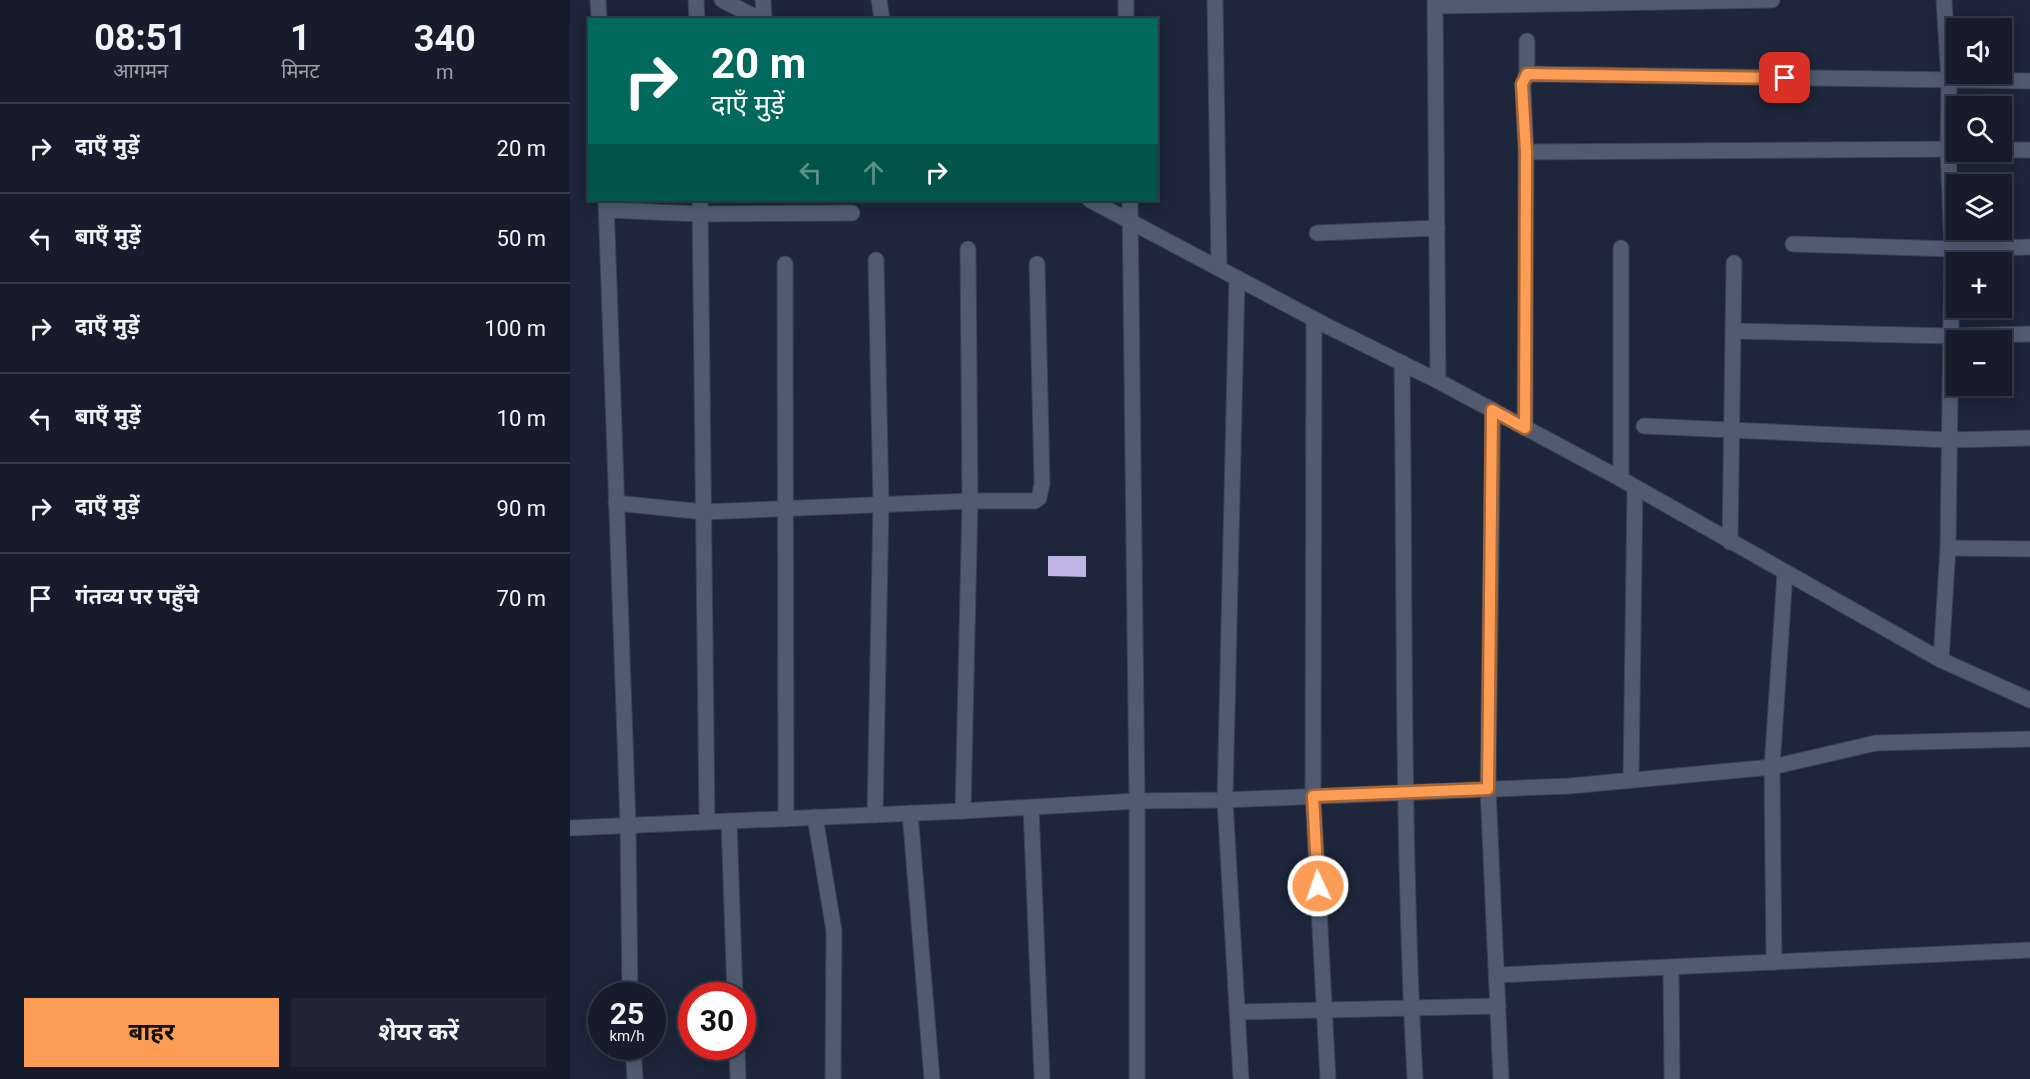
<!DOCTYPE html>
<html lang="hi">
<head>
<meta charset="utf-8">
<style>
  body { margin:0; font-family:Roboto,"Noto Sans Devanagari",sans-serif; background:#1f2534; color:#f1f3f6; height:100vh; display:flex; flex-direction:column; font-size:22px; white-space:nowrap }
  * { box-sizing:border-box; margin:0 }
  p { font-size:20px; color:#9ea1a9 }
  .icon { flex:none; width:33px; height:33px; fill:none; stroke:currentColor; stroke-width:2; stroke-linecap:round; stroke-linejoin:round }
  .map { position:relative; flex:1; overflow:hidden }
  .sheet { display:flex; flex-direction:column; background:#161c2c; width:570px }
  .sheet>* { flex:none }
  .hud { position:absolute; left:18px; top:18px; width:570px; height:183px; border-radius:0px; box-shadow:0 3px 15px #0003,0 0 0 2px #353a48; background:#00695c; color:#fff; overflow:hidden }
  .fabs { position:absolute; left:1376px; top:18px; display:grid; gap:12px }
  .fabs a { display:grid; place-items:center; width:66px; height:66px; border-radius:0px; background:#161c2c; box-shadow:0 3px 15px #0003,0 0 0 2px #353a48; font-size:30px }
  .speed { position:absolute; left:18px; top:982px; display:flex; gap:12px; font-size:30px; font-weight:700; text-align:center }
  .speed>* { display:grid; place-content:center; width:78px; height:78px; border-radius:50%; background:#161c2c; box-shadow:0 3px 15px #0003,0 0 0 2px #353a48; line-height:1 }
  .speed small { font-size:15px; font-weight:400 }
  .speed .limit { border:9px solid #d22; background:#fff; color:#111 }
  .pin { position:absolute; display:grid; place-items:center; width:51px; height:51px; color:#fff; margin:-26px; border-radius:12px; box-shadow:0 3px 9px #0006 }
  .me { position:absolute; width:66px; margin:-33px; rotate:357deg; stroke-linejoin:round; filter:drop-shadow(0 0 4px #0008) }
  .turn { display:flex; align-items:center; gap:21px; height:126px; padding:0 24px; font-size:27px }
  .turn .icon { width:78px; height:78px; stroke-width:2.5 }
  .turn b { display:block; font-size:42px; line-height:51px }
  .lanes { display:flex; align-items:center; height:57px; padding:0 24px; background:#0003; justify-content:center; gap:30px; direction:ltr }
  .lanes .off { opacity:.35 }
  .eta { display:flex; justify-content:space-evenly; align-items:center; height:102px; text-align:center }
  .eta b { font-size:36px; font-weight:700; line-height:42px }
  .action { display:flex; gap:12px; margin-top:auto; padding:12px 24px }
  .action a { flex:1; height:69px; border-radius:0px; background:#fd9c55; color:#111; font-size:24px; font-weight:700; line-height:69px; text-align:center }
  .action a+a { background:#1f2534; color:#f1f3f6 }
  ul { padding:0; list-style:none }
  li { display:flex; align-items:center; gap:18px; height:90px; padding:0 24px; border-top:2px solid #353a48 }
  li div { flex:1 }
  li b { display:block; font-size:22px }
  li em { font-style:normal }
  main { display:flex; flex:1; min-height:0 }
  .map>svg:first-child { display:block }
  .building { fill:#bfb5e4 }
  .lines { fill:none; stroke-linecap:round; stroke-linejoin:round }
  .street-casing { stroke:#3a4153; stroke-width:17 }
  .street { stroke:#505b72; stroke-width:15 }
  .route-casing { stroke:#a46537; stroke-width:15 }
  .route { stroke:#fd9c55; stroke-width:10 }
</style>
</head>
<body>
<main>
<section class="sheet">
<div class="eta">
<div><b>08:51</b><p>आगमन</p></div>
<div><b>1</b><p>मिनट</p></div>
<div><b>340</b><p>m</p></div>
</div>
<ul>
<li><svg class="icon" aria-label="right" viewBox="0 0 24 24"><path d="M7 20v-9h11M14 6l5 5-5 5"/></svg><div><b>दाएँ मुड़ें</b></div><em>20 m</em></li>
<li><svg class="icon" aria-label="left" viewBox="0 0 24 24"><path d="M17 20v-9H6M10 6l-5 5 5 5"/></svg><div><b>बाएँ मुड़ें</b></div><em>50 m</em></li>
<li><svg class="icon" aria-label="right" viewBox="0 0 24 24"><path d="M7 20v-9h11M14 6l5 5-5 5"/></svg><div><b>दाएँ मुड़ें</b></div><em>100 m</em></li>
<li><svg class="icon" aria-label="left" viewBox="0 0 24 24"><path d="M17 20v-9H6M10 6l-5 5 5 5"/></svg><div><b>बाएँ मुड़ें</b></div><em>10 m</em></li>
<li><svg class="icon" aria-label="right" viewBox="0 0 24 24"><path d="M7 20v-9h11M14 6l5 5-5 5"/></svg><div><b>दाएँ मुड़ें</b></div><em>90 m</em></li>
<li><svg class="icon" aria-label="arrive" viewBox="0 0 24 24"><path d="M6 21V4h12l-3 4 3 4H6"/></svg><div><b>गंतव्य पर पहुँचे</b></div><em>70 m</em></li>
</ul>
<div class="action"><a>बाहर</a><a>शेयर करें</a></div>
</section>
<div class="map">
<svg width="1460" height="1079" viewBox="0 0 1460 1079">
  <rect width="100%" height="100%" fill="#1d263a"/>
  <polygon class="building" points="478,556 516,556 516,577 478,576"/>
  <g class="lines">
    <g class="street-casing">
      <g id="street">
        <polyline points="28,0 29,20"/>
        <polyline points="126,0 127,20"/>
        <polyline points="152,0 191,20"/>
        <polyline points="193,0 194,20"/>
        <polyline points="309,0 312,20"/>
        <polyline points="556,0 556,20"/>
        <polyline points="645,0 649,268"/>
        <polyline points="865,0 868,381"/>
        <polyline points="866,6 1202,0"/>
        <polyline points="957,41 957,74"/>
        <polyline points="1431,150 1460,150"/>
        <polyline points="956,152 1386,149"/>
        <polyline points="36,200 58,825 60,996"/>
        <polyline points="130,200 137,822"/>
        <polyline points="520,200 759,327 868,381 1051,479 1371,660 1460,700"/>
        <polyline points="560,200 567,801 567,1079"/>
        <polyline points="36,210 130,214 282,213"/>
        <polyline points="747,233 867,228"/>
        <polyline points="1223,244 1382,249 1460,247"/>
        <polyline points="215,264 216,819"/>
        <polyline points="667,278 655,800 671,1079"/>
        <polyline points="744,319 743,796 758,1079"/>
        <polyline points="1164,331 1381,336 1460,334"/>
        <path d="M832,363C835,601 832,841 845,1079"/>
        <polyline points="923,410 918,789 931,1079"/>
        <polyline points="1074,426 1379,440 1460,438"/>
        <polyline points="955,428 956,152 953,84 957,74 1460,81"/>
        <polyline points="1051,479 1051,248"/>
        <polyline points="46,503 134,512 400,501 465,501 469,498 472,484 467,264"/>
        <polyline points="1160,542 1164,263"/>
        <polyline points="1378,548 1460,549"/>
        <polyline points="1371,660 1378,548 1382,249 1378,149 1379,81 1374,0"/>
        <polyline points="1061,780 1065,487"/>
        <polyline points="461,807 472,1079"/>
        <polyline points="393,811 400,501 398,249"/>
        <polyline points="340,813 362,1079"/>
        <polyline points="305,815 311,504 306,260"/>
        <polyline points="245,817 264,931 263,1079"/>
        <polyline points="159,821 165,996"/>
        <polyline points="0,828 393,811 567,801 655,800 1000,786 1202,767 1306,743 1460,739"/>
        <polyline points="1204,962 1202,767 1215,573"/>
        <polyline points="1101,967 1102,1079"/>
        <polyline points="927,975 1460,950"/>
        <polyline points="669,1012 928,1006"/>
        <polyline points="63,1047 65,1079"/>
        <polyline points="167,1047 168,1079"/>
      </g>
    </g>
    <use href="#street" class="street"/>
  </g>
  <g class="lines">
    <g class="route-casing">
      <polyline id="route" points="748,886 743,796 918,789 922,410 955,428 956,152 952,84 957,74 1215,78"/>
    </g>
    <use href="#route" class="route"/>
  </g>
</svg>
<div class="fabs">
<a><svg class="icon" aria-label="sound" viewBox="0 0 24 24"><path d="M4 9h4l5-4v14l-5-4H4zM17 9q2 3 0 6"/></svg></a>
<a><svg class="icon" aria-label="search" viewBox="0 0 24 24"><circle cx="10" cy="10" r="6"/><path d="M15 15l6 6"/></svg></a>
<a><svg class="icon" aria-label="layers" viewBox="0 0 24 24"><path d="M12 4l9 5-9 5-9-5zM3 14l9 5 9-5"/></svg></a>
<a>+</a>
<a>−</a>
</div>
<div class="speed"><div>25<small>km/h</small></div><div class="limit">30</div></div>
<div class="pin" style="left:1215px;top:78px;background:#d93025"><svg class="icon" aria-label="arrive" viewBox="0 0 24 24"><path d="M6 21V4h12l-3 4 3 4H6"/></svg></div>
<svg class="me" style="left:748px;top:886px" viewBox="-20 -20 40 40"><circle r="17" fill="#fd9c55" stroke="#fff" stroke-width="3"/><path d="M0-11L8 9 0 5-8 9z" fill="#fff"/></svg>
<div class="hud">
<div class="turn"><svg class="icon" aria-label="right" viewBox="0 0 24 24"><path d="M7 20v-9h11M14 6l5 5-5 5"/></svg><div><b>20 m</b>दाएँ मुड़ें</div></div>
<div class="lanes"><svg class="icon off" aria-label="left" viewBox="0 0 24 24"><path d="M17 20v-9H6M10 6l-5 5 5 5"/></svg><svg class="icon off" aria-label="ahead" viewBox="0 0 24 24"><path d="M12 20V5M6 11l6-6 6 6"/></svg><svg class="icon" aria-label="right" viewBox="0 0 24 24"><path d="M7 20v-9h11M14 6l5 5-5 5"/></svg></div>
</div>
</div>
</main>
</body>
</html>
